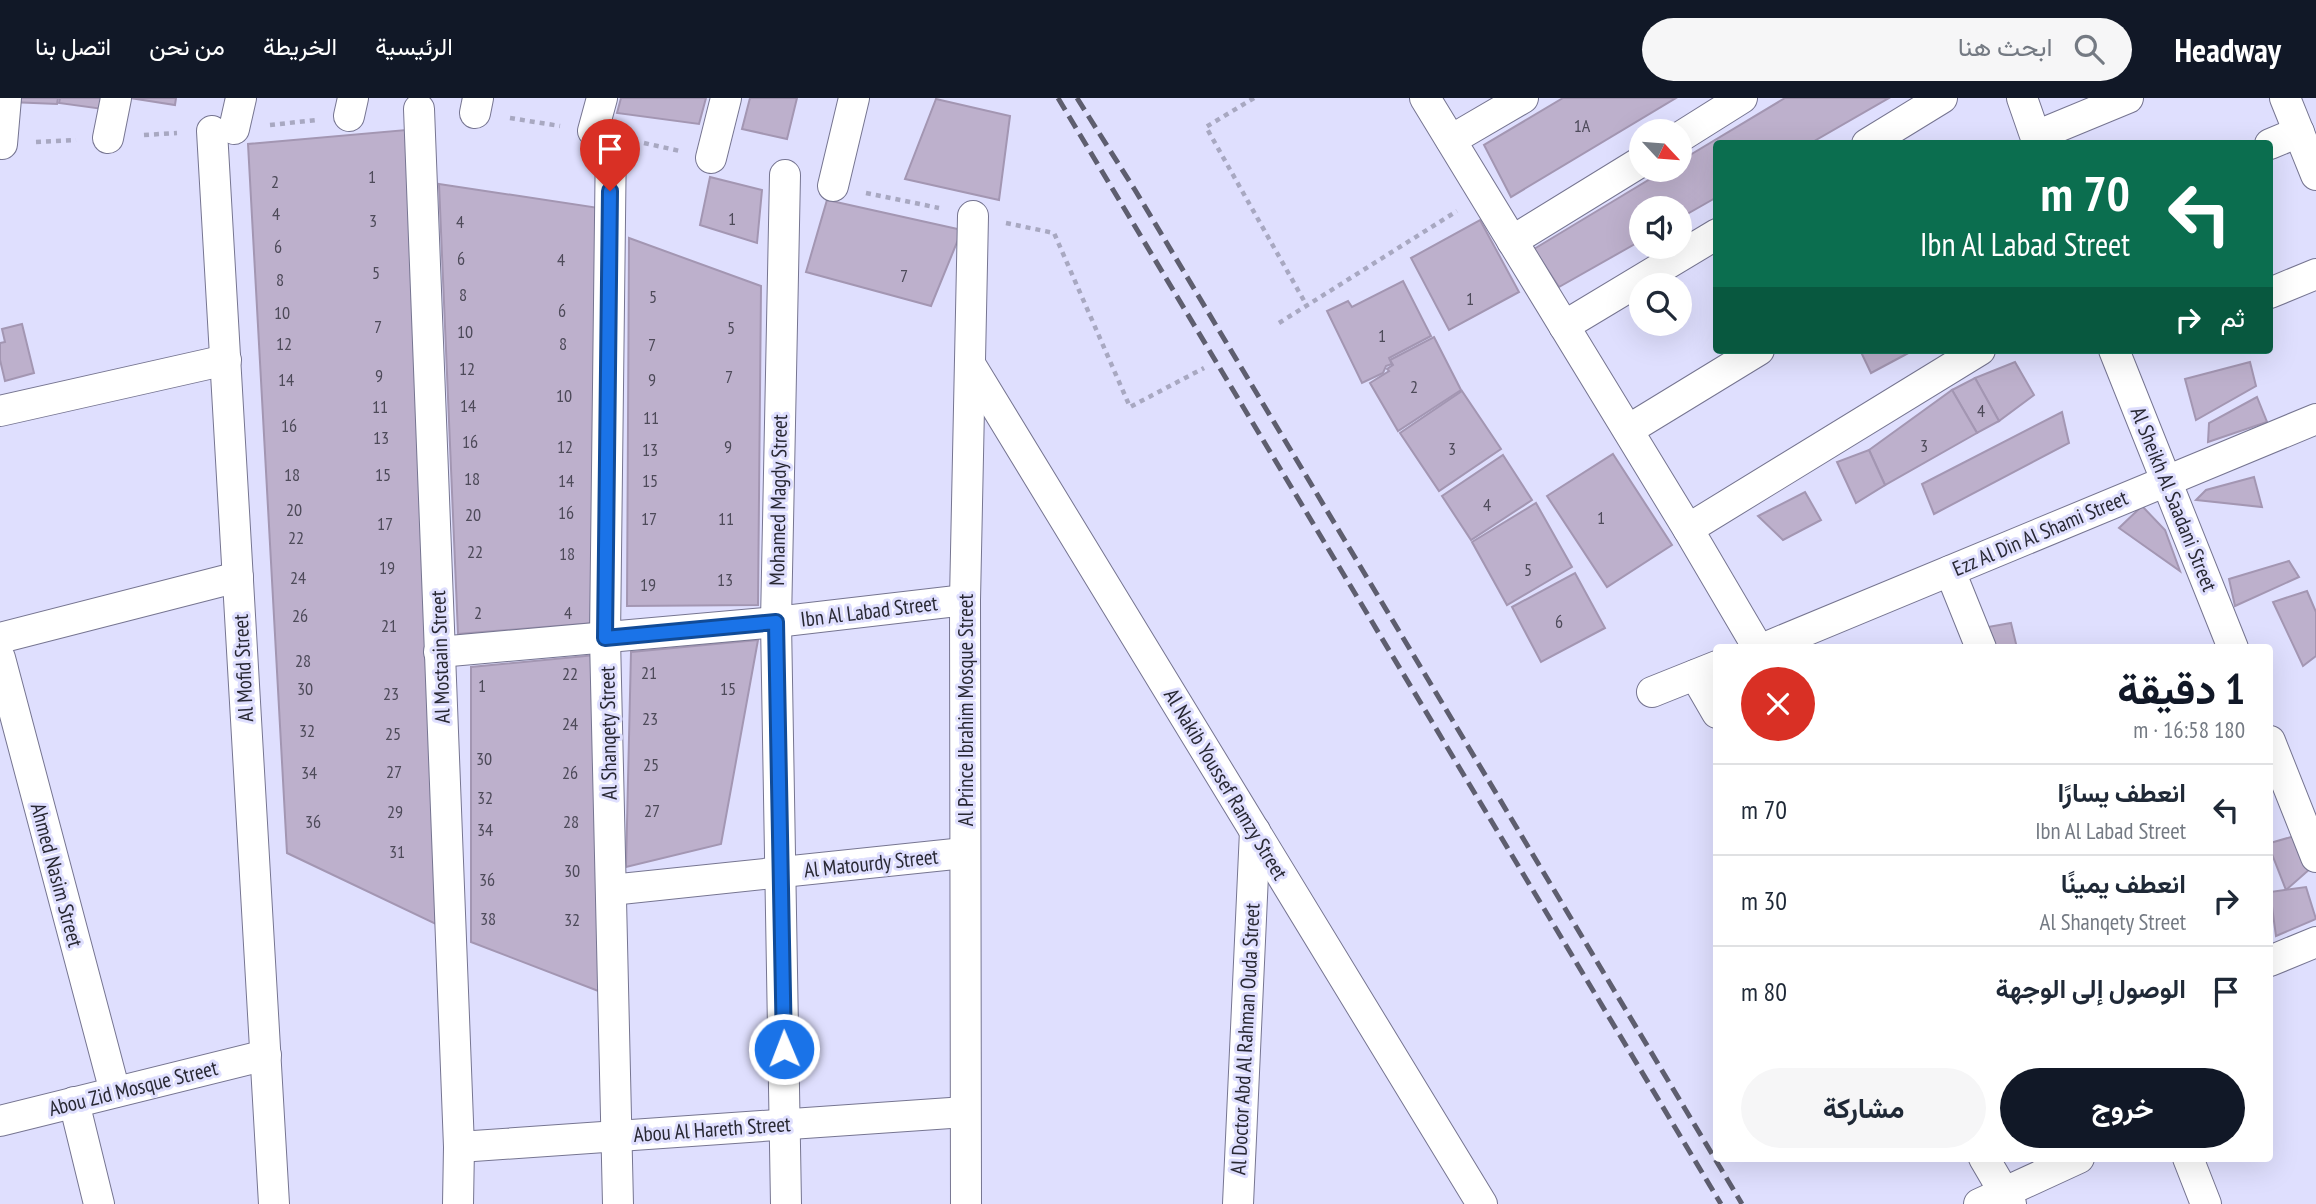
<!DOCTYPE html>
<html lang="ar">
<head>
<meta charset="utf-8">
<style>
  body { margin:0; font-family:"PT Sans Narrow",Vazirmatn,sans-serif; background:#f6f6f7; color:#1f2937; direction:rtl; height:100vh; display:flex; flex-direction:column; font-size:26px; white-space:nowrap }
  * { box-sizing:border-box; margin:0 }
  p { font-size:23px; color:#747a83 }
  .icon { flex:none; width:38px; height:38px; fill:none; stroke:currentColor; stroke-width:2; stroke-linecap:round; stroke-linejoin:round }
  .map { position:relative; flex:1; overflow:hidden; direction:ltr }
  .details { position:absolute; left:1713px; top:546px; width:560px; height:518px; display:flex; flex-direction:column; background:#fff; border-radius:7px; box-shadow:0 7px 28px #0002; direction:rtl }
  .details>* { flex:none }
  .guide { position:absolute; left:1713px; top:42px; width:560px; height:214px; border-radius:7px; box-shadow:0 7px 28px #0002; direction:rtl; background:#0b6e4f; color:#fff; overflow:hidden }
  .needle { width:46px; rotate:116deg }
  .controls { position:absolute; left:1629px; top:21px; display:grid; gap:14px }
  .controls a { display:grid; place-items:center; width:63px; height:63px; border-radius:50%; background:#fff; box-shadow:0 7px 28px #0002; font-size:35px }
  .pin { position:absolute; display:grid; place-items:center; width:60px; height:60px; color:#fff; margin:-72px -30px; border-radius:50% 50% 50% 0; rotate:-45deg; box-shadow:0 0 7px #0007 }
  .pin .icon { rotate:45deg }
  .me { position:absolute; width:77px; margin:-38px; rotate:359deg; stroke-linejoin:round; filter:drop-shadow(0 0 5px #0008) }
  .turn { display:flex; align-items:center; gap:24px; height:147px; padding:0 28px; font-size:32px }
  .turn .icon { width:91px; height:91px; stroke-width:2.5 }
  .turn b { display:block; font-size:49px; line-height:60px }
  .then { display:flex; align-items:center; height:66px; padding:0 28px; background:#0003; gap:14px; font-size:26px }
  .round { display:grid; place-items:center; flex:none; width:74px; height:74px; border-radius:37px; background:#f6f6f7 }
  .head { display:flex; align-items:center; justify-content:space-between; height:119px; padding:0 28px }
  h1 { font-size:42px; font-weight:700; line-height:52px; color:#111827 }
  .cta { display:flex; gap:14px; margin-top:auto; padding:14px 28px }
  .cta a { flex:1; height:80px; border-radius:42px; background:#111827; color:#fff; font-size:28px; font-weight:700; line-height:80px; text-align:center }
  .cta a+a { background:#f6f6f7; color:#1f2937 }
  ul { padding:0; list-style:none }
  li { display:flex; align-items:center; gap:21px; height:91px; padding:0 28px; border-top:2px solid #e0e1e3 }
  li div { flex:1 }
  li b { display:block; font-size:26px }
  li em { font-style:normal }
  header { display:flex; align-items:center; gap:42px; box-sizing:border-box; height:98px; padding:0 35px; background:#111827; color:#fff }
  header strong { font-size:33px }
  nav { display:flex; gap:38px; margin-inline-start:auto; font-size:24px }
  .search { width:490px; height:63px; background:#f6f6f7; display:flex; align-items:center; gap:18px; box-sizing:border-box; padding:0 24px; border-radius:38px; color:#747a83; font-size:26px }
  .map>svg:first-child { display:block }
  .building { fill:#bdb0cc; stroke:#a396b2; stroke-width:2 }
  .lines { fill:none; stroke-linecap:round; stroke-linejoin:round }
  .minor-casing { stroke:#767591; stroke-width:32 }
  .path { stroke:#a8a8c1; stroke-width:4.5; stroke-dasharray:5 5; stroke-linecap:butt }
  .minor { stroke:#fff; stroke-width:30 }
  .rail { stroke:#5e5e6f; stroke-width:5; stroke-dasharray:14 7; stroke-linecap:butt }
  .route-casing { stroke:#114b97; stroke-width:18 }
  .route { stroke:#1a73e8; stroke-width:12 }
  .labels { text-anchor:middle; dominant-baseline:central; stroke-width:6; stroke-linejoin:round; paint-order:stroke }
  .number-label { font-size:18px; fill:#4d4a59 }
  .street-label { font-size:21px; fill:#282833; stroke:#dfdffe }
</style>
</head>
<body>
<header>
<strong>Headway</strong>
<div class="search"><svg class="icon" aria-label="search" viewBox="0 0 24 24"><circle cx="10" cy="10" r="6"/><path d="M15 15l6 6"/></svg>ابحث هنا</div>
<nav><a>الرئيسية</a><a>الخريطة</a><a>من نحن</a><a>اتصل بنا</a></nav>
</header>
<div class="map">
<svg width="2316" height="1106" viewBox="0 0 2316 1106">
  <rect width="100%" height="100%" fill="#dfdffe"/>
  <g class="building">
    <polygon points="10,0 58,0 57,6 10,4"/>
    <polygon points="60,0 114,0 110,12 59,5"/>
    <polygon points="130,0 176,0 175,7"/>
    <polygon points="621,0 706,0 699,26 617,15"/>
    <polygon points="750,0 797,0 787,41 742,31"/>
    <polygon points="1563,0 1676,0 1511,99 1484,47"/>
    <polygon points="1785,0 1889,0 1809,46 1717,46 1717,99 1680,120 1680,110 1642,110 1642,142 1559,189 1534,151 1665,72 1680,72 1680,63"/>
    <polygon points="936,1 1010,18 999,102 905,81"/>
    <polygon points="406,32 440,828 287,755 248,46"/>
    <polygon points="710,79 762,92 757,145 700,127"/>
    <polygon points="439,86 599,110 594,525 458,536"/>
    <polygon points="827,102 962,132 931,208 806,174"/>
    <polygon points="1480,122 1519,194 1449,232 1411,160"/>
    <polygon points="629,140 761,188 758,507 627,508"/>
    <polygon points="1403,183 1431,238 1389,260 1392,266 1386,268 1383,275 1362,285 1327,213 1348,203 1352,209"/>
    <polygon points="22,226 34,275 5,283 0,262 0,245 5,244 2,231"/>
    <polygon points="1434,239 1461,292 1398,333 1370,285 1389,273 1387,271 1393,267 1390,262"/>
    <polygon points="1860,252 1914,252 1871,275"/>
    <polygon points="2015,264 2034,297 1999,323 1975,280"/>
    <polygon points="2250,264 2256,288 2196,322 2185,281"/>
    <polygon points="1975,280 1999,323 1977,335 1952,292"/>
    <polygon points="1952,292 1977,335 1885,387 1869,352"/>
    <polygon points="1462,293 1501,351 1439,393 1400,335"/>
    <polygon points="2257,299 2267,324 2208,344 2209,325"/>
    <polygon points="2062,314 2069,345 1934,416 1922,386"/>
    <polygon points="1869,352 1885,387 1856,405 1837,364"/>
    <polygon points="1613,356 1672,447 1607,489 1547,398"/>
    <polygon points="1503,357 1532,402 1471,442 1442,398"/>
    <polygon points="2254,379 2262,409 2196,402 2206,392"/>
    <polygon points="1805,394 1821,422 1783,442 1758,418"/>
    <polygon points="1536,405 1572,469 1507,507 1472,444"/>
    <polygon points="2142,408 2165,432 2180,473 2119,430"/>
    <polygon points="2289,463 2299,479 2235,508 2229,481"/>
    <polygon points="1575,475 1605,530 1541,564 1512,509"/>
    <polygon points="2307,493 2316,514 2316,558 2303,568 2273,504"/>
    <polygon points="2011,525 2017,550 1996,550 1988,529"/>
    <polygon points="758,542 721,746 626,769 631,554"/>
    <polygon points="606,556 601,894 471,844 471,569"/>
    <polygon points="2298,737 2311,770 2286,792 2270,751 2270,745"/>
    <polygon points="2306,789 2316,821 2276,838 2270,794"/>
  </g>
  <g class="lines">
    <g class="minor-casing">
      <g id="minor">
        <polyline points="1425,0 1688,431 1758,550"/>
        <polyline points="2022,0 2038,46"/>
        <polyline points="2285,0 2316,77"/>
        <polyline points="419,11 459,1049 458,1106"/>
        <polyline points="475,15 478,0"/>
        <polyline points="349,18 353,0"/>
        <polyline points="234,31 241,0"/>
        <polyline points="212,33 274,1106"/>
        <polyline points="593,33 602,0"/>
        <polyline points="611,38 605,540 618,1106"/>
        <polyline points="2036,38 2128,0"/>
        <polyline points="1680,39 1742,0"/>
        <polyline points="108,40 116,0"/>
        <polyline points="1451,42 1523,0"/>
        <polyline points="2,46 6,0"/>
        <polyline points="1867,46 1942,0"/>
        <polyline points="2270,46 2299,34"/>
        <polyline points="711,60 726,0"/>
        <polyline points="785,77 776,524 786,1106"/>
        <polyline points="833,88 854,0"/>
        <polyline points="1512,143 1642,63"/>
        <polyline points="2270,195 2316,176"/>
        <polyline points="1564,228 1717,136"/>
        <polyline points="2114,252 2233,550"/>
        <polyline points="970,266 1482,1106"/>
        <polyline points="0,313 226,262"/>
        <polyline points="1628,332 1759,252"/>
        <polyline points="1688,431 1980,252"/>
        <polyline points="1950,473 1981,550"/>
        <polyline points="0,540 238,479"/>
        <polyline points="1764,550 2316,321"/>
        <polyline points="439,554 776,524 965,502"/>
        <polyline points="0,560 115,994"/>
        <polyline points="1695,577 1717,615"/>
        <polyline points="1652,594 1717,568"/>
        <polyline points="2270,643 2316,759"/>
        <polyline points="611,792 964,755"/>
        <polyline points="2270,863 2316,844"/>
        <polyline points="74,1004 99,1106"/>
        <polyline points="0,1023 266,957"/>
        <polyline points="459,1049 965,1014"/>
        <polyline points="1984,1060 2011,1106"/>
        <polyline points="2188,1060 2206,1106"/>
        <polyline points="966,1106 965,502 973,118"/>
        <polyline points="1238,1106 1255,733"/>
        <polyline points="1979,1106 2079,1060"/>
      </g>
    </g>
    <g class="path">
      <polyline points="1254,0 1206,29 1307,208"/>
      <polyline points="510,20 560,28"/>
      <polyline points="270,27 317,22"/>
      <polyline points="144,37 177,35"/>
      <polyline points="36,44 76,42"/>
      <polyline points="644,45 680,53"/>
      <polyline points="866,95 939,110"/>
      <polyline points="1006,125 1054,135 1130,309 1204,270"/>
      <polyline points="1279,225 1457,113"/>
    </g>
    <use href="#minor" class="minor"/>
    <g class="rail">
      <polyline points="1058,0 1721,1106"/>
      <polyline points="1077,0 1135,92 1742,1106"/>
    </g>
  </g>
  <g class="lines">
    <g class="route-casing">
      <polyline id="route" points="610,93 605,540 776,524 784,951"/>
    </g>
    <use href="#route" class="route"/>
  </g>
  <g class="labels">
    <g class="number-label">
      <text x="1582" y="27">1A</text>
      <text x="372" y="78">1</text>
      <text x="275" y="83">2</text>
      <text x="276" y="115">4</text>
      <text x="732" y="120">1</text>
      <text x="373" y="122">3</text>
      <text x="460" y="123">4</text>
      <text x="278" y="148">6</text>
      <text x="461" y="160">6</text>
      <text x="561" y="161">4</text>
      <text x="376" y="174">5</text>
      <text x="904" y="177">7</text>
      <text x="280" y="181">8</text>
      <text x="463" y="196">8</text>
      <text x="653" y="198">5</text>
      <text x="1470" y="200">1</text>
      <text x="562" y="212">6</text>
      <text x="282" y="214">10</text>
      <text x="378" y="228">7</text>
      <text x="731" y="229">5</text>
      <text x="465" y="233">10</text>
      <text x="1382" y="237">1</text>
      <text x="284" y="245">12</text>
      <text x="563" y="245">8</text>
      <text x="652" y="246">7</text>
      <text x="467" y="270">12</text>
      <text x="379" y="277">9</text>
      <text x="729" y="278">7</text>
      <text x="286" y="281">14</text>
      <text x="652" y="281">9</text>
      <text x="1414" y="288">2</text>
      <text x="564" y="297">10</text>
      <text x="468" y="307">14</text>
      <text x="380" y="308">11</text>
      <text x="1981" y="312">4</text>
      <text x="651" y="319">11</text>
      <text x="289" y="327">16</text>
      <text x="381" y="339">13</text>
      <text x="470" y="343">16</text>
      <text x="1924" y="347">3</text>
      <text x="565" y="348">12</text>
      <text x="728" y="348">9</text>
      <text x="1452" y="350">3</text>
      <text x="650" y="351">13</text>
      <text x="292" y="376">18</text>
      <text x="383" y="376">15</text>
      <text x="472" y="380">18</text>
      <text x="566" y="382">14</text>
      <text x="650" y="382">15</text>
      <text x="1487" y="406">4</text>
      <text x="294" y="411">20</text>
      <text x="566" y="414">16</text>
      <text x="473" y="416">20</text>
      <text x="1601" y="419">1</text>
      <text x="649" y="420">17</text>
      <text x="726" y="420">11</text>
      <text x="385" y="425">17</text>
      <text x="296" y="439">22</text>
      <text x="475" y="453">22</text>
      <text x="567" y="455">18</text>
      <text x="387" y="469">19</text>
      <text x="1528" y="471">5</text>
      <text x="298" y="479">24</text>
      <text x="725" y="481">13</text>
      <text x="648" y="486">19</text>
      <text x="478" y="514">2</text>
      <text x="568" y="514">4</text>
      <text x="300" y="517">26</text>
      <text x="1559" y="523">6</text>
      <text x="389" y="527">21</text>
      <text x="303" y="562">28</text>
      <text x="649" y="574">21</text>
      <text x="570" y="575">22</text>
      <text x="482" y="587">1</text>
      <text x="305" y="590">30</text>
      <text x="728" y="590">15</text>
      <text x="391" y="595">23</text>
      <text x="650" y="620">23</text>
      <text x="570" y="625">24</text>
      <text x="307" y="632">32</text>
      <text x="393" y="635">25</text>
      <text x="484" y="660">30</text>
      <text x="651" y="666">25</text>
      <text x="394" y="673">27</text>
      <text x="309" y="674">34</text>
      <text x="570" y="674">26</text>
      <text x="485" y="699">32</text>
      <text x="652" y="712">27</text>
      <text x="395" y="713">29</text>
      <text x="313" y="723">36</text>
      <text x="571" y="723">28</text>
      <text x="485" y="731">34</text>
      <text x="397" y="753">31</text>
      <text x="572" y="772">30</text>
      <text x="487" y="781">36</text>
      <text x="488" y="820">38</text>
      <text x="572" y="821">32</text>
    </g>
    <g class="street-label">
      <text transform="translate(2174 401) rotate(68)">Al Sheikh Al Saadani Street</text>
      <text transform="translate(778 402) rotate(-89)">Mohamed Magdy Street</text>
      <text transform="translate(2040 435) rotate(-23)">Ezz Al Din Al Shami Street</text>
      <text transform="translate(869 513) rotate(-7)">Ibn Al Labad Street</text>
      <text transform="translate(440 559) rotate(-92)">Al Mostaain Street</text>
      <text transform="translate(243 570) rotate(-93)">Al Mofid Street</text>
      <text transform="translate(965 612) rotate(-90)">Al Prince Ibrahim Mosque Street</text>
      <text transform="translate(608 635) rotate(-91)">Al Shanqety Street</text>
      <text transform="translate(1226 686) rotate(59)">Al Nakib Youssef Ramzy Street</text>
      <text transform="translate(871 765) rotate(-6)">Al Matourdy Street</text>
      <text transform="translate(57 777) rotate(75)">Ahmed Nasim Street</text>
      <text transform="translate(1245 941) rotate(-87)">Al Doctor Abd Al Rahman Ouda Street</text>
      <text transform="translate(133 990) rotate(-14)">Abou Zid Mosque Street</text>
      <text transform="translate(712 1031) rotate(-4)">Abou Al Hareth Street</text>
    </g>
  </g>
</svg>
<div class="controls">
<a><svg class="needle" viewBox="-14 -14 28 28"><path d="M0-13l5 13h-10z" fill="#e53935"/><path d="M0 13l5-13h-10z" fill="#747a83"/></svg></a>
<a><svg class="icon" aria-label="sound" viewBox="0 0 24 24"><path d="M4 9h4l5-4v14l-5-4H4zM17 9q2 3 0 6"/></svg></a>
<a><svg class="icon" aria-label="search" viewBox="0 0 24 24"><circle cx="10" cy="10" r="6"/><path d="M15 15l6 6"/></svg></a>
</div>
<div class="pin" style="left:610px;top:93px;background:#d93025"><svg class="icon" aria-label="arrive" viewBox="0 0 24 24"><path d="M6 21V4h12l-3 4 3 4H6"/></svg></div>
<svg class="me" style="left:784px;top:951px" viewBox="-20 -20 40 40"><circle r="17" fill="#1a73e8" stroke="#fff" stroke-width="3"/><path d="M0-11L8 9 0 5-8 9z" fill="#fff"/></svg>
<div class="guide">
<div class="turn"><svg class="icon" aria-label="left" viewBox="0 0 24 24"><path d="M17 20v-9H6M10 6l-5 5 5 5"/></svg><div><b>70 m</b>Ibn Al Labad Street</div></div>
<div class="then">ثم<svg class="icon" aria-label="right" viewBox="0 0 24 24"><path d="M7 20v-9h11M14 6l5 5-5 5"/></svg></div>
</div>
<section class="details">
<div class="head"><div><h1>1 دقيقة</h1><p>180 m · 16:58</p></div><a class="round" style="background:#d93025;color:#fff"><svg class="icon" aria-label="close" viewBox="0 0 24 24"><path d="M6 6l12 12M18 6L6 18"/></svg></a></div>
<ul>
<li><svg class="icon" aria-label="left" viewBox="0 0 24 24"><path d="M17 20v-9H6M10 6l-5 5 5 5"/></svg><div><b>انعطف يسارًا</b><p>Ibn Al Labad Street</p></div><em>70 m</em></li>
<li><svg class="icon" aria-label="right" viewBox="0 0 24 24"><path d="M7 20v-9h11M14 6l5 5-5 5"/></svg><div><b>انعطف يمينًا</b><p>Al Shanqety Street</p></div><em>30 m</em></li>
<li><svg class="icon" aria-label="arrive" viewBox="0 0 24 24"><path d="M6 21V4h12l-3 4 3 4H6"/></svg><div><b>الوصول إلى الوجهة</b></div><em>80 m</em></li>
</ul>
<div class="cta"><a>خروج</a><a>مشاركة</a></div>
</section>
</div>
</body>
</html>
